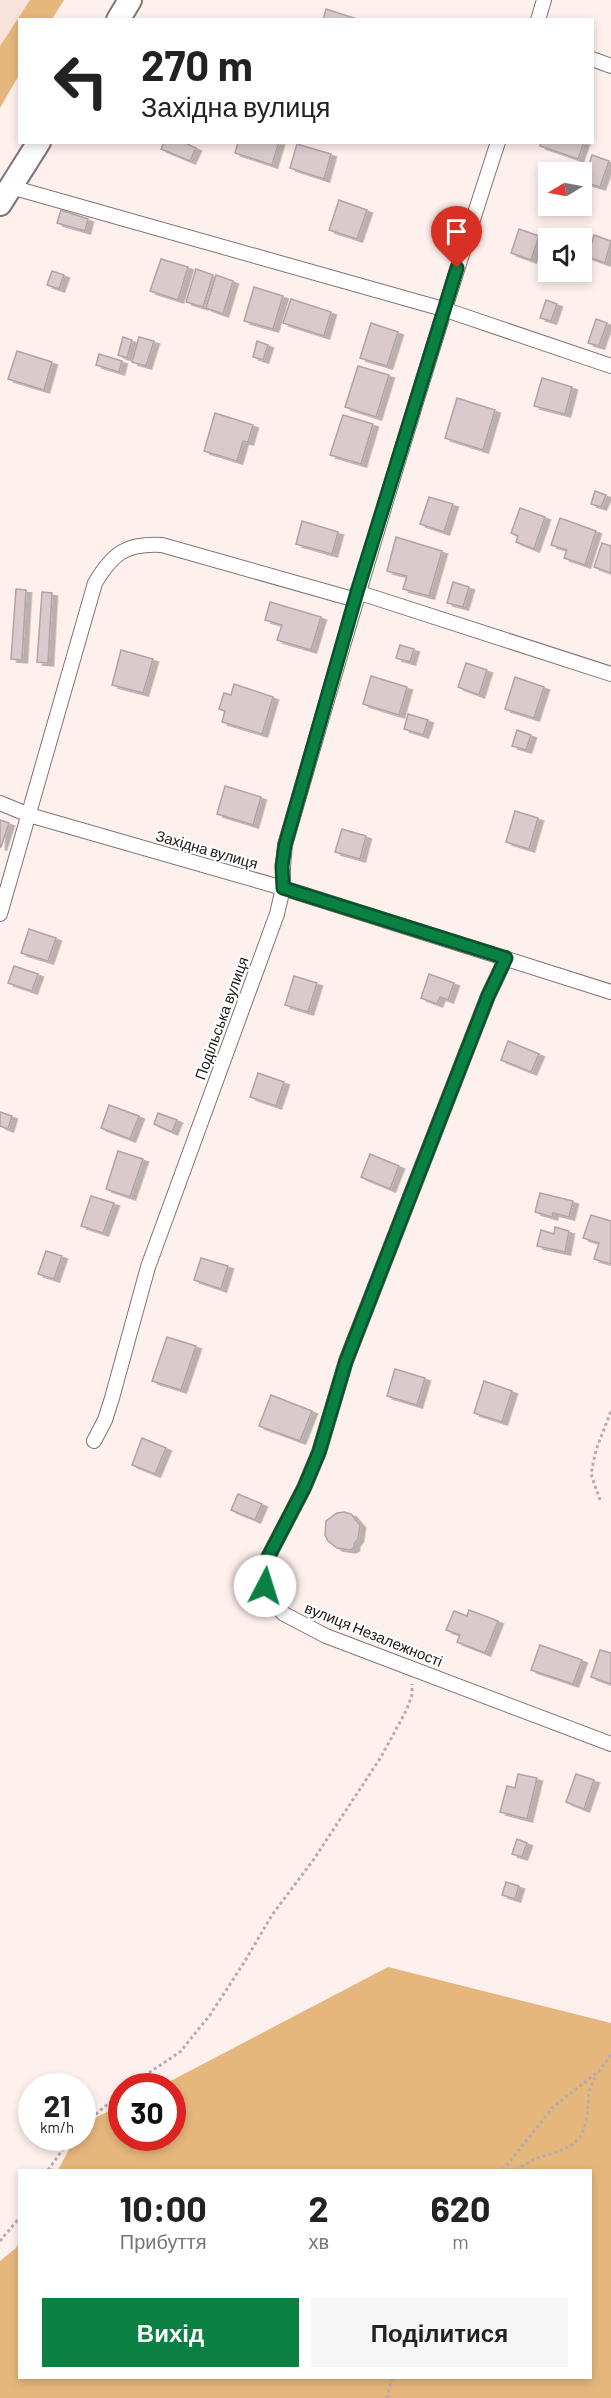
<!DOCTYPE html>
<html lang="uk">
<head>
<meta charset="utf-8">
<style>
  body { margin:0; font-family:Barlow,sans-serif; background:#f6f6f6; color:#222; height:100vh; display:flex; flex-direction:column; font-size:22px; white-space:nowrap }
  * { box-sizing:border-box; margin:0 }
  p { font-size:20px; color:#767676 }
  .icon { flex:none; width:33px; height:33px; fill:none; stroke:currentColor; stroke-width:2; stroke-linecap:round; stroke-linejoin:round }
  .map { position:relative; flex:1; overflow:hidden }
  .side { position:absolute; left:18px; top:2169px; width:574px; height:210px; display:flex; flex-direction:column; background:#fff; border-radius:0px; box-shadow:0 3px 9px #0003 }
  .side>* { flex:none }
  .hud { position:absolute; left:18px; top:18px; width:576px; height:126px; border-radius:0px; box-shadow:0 3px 9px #0003; background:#fff; color:#222; overflow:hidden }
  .needle { width:39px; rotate:260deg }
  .tools { position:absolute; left:538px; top:162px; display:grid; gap:12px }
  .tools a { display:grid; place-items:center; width:54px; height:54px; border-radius:0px; background:#fff; box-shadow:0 3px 9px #0003; font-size:30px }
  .speed { position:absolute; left:18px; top:2073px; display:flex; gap:12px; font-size:30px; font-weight:700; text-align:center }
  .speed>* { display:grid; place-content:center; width:78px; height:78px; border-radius:50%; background:#fff; box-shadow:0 3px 9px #0003; line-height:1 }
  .speed small { font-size:15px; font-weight:400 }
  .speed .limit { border:9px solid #d22; background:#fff; color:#111 }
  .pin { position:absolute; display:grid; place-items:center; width:51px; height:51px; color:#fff; margin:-62px -26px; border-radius:50% 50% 50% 0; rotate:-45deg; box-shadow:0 0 6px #0007 }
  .pin .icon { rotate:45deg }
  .me { position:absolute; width:66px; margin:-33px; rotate:5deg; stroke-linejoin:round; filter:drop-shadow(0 0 4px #0008) }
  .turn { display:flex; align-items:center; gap:21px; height:126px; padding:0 24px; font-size:27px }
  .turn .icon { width:78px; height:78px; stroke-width:2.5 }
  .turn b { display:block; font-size:42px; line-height:51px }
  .eta { display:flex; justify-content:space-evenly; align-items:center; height:102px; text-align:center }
  .eta b { font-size:36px; font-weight:700; line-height:42px }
  .button { display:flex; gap:12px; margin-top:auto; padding:12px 24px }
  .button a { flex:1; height:69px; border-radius:0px; background:#0b8043; color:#fff; font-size:24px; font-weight:700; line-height:69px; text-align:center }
  .button a+a { background:#f6f6f6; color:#222 }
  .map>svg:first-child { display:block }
  .built { fill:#f8e2dc }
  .forest { fill:#e6b77c }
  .building { fill:#d9cbcc; stroke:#b1a3a4; stroke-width:1.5; filter:url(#shadow) }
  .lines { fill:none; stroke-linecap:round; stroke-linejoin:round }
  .minor-casing { stroke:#817472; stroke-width:16 }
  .primary-casing { stroke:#817472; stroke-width:26 }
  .path { stroke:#b7acaa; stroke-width:3; stroke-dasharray:3 3; stroke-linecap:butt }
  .minor { stroke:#fff; stroke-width:14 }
  .primary { stroke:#fff; stroke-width:22 }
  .route-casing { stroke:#07532c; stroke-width:15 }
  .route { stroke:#0b8043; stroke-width:10 }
  .labels { text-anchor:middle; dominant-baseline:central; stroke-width:4.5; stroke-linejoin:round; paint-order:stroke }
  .street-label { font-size:15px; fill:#1c1716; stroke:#fff }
</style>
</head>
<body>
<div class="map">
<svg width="611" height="2398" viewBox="0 0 611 2398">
  <defs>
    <filter id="shadow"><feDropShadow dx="5.5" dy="3" stdDeviation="0" flood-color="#0004"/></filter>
  </defs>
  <rect width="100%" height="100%" fill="#fef0ed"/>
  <polygon class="built" points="0,0 30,0 0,46"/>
  <g class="forest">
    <polygon points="30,0 64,0 52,19 20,20 19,75 0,108 0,46"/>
    <polygon points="388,1967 611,2023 611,2398 0,2398 0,2261 16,2248 19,2242 20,2378 591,2378 591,2170 58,2170 75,2138 82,2138 83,2124 121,2105 122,2138 172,2138 172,2086 161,2086"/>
  </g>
  <g class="building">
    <polygon points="326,9 357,19 357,20 323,20"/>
    <polygon points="164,142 183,142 196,148 190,161 161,149"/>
    <polygon points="238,142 279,142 272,165 235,153"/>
    <polygon points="541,142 584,142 578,159 540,146"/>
    <polygon points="297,144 331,154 324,179 290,168"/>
    <polygon points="592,155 609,161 600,187 583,182"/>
    <polygon points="339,200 367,210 357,239 329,230"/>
    <polygon points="61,210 88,219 85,231 57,223"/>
    <polygon points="519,229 539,236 531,260 511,253"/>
    <polygon points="594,235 611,241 605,263 588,257"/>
    <polygon points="161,259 188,267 178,300 150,291"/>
    <polygon points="196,269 213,275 203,307 186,302"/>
    <polygon points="52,271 64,275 59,289 47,285"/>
    <polygon points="216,275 233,281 223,314 206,308"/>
    <polygon points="254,287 283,296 273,329 244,321"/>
    <polygon points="291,299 331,312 324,336 283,323"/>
    <polygon points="546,300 557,304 551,321 540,318"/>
    <polygon points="596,319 607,323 599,346 588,343"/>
    <polygon points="371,323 398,332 387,366 360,358"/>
    <polygon points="123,337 132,340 127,358 118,355"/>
    <polygon points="139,337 154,341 146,366 132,362"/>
    <polygon points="257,341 268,345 263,360 253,357"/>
    <polygon points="17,351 52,362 44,390 8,379"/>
    <polygon points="99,354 122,361 119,372 96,365"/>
    <polygon points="358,366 389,375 376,417 345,407"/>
    <polygon points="542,378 572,387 565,414 534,406"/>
    <polygon points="457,398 495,410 483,450 445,438"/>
    <polygon points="215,413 253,425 248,442 243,441 237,461 204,451"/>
    <polygon points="343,415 373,424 361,464 330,455"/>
    <polygon points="595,491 606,495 601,507 591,504"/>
    <polygon points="429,497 453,504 444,532 420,524"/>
    <polygon points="520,508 545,517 534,549 516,542 518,536 511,533"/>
    <polygon points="560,518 596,531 585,565 564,558 567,550 551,545"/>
    <polygon points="302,521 338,532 332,554 296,544"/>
    <polygon points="396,537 442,551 429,596 403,589 407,576 387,571"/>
    <polygon points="602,543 611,546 611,573 594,567"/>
    <polygon points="453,582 469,587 463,607 447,603"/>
    <polygon points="16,589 26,590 22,660 11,659"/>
    <polygon points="42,592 52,593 48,663 37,662"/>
    <polygon points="270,602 321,617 311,650 277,640 282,625 265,620"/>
    <polygon points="400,645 414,649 410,662 396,658"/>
    <polygon points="121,650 153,659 143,693 112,685"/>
    <polygon points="466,663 487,670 479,695 458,687"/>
    <polygon points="371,676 407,687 399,715 363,704"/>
    <polygon points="515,677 544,687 534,718 505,709"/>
    <polygon points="234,684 273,697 262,734 222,722 225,711 219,709 224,693 231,695"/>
    <polygon points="408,714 428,720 423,735 404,729"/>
    <polygon points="517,730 531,735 526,750 512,746"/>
    <polygon points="225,786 261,797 253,825 217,814"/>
    <polygon points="515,811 538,818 529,849 506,842"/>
    <polygon points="0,820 9,823 1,847 0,847"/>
    <polygon points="342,829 366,836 360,859 335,852"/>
    <polygon points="29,929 56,938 48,961 21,953"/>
    <polygon points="14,966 38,974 32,991 8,983"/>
    <polygon points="429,974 454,983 448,1000 440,997 437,1004 421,998"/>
    <polygon points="294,976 317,983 308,1012 285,1005"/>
    <polygon points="508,1041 539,1054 531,1072 501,1060"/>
    <polygon points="258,1073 284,1082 276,1106 250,1097"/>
    <polygon points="109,1105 139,1116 130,1139 101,1128"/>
    <polygon points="0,1112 12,1116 8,1129 0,1126"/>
    <polygon points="158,1113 177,1120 172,1132 154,1124"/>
    <polygon points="118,1151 143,1159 130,1197 106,1189"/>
    <polygon points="370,1154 399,1166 390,1189 361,1177"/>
    <polygon points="540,1193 573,1201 569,1217 553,1213 552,1217 535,1212"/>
    <polygon points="91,1196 114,1203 103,1233 81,1226"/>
    <polygon points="591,1215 611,1221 611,1264 594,1259 599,1243 583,1238"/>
    <polygon points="555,1227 569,1231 565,1252 537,1246 541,1230 554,1234"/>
    <polygon points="46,1251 62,1256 54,1279 38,1274"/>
    <polygon points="201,1258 228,1266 221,1289 194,1280"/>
    <polygon points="167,1337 196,1346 181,1390 152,1381"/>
    <polygon points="395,1369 425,1378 417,1405 387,1396"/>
    <polygon points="484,1381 512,1391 502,1422 474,1413"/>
    <polygon points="271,1395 312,1411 300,1441 259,1426"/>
    <polygon points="142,1438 166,1448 155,1474 132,1465"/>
    <polygon points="238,1494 262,1504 255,1520 231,1510"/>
    <polygon points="344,1512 351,1514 360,1525 358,1539 354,1544 354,1548 350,1550 337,1548 328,1541 325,1535 326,1521 337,1513"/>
    <polygon points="469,1610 498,1621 485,1653 457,1642 460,1635 446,1630 454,1611 467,1616"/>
    <polygon points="540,1645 582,1660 573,1684 531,1670"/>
    <polygon points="600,1650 611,1653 611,1684 591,1677"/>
    <polygon points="518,1774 537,1778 527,1819 500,1812 507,1786 515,1788"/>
    <polygon points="576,1774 594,1780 584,1809 566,1802"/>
    <polygon points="517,1839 527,1843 522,1857 512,1854"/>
    <polygon points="506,1882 519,1886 515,1899 502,1895"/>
  </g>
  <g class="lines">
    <g class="minor-casing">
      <g id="minor">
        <polyline points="538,20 544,0"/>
        <polyline points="592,59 611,66"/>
        <polyline points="11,187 443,309 611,366"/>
        <polyline points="357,592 611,674"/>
        <polyline points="0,803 29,815 283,888 611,992"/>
        <path d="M0,914L95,583C113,553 126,543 162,545L356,600"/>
        <polyline points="506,958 488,996 346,1361 319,1452 304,1488 263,1567 265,1586 272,1602 284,1614 326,1636 611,1744"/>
        <path d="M94,1441L105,1420L112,1398L148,1267L277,914L283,888V866L285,845C353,609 422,375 498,142"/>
      </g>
    </g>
    <g class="primary-casing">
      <g id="primary">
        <polyline points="118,20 130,0"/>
        <polyline points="0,204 39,142"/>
      </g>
    </g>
    <g class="path">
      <polyline points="600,1500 591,1474 596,1450 611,1411"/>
      <polyline points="129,2086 180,2052 210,2015 245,1961 272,1915 314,1859 381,1757 406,1711 412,1695 412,1684"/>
      <polyline points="82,2126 122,2092"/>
      <polyline points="48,2170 71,2138"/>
      <polyline points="503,2170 553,2107 599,2071 611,2055"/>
      <path d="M516,2170C524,2165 532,2160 541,2157C563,2150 581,2147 586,2121C590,2102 585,2092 597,2075"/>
      <polyline points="0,2241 20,2217"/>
      <polyline points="387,2398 392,2378"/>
    </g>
    <use href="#minor" class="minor"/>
    <use href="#primary" class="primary"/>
  </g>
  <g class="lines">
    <g class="route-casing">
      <polyline id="route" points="265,1586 263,1567 304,1488 319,1452 346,1361 488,996 506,958 283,888 282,866 285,845 357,592 457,268"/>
    </g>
    <use href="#route" class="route"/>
  </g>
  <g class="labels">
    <g class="street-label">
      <text transform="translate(207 849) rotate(16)">Західна вулиця</text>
      <text transform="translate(221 1018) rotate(-70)">Подільська вулиця</text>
      <text transform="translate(374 1634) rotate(22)">вулиця Незалежності</text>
    </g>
  </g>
</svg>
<div class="tools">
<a><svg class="needle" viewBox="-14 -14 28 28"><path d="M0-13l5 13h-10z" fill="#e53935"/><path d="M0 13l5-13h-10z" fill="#767676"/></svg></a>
<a><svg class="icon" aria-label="sound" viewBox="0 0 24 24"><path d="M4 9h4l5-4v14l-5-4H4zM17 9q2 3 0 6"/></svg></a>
</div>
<div class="speed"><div>21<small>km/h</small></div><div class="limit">30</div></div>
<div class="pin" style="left:457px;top:268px;background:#d93025"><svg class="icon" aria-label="arrive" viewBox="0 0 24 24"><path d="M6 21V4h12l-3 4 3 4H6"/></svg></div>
<svg class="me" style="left:265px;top:1586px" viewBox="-20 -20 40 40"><circle r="19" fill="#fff"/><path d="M0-13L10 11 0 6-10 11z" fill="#0b8043"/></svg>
<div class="hud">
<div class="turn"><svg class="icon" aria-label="left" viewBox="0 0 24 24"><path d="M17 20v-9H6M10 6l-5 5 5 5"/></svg><div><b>270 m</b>Західна вулиця</div></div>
</div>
<section class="side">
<div class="eta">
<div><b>10:00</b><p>Прибуття</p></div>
<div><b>2</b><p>хв</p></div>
<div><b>620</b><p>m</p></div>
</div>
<div class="button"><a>Вихід</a><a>Поділитися</a></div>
</section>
</div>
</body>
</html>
